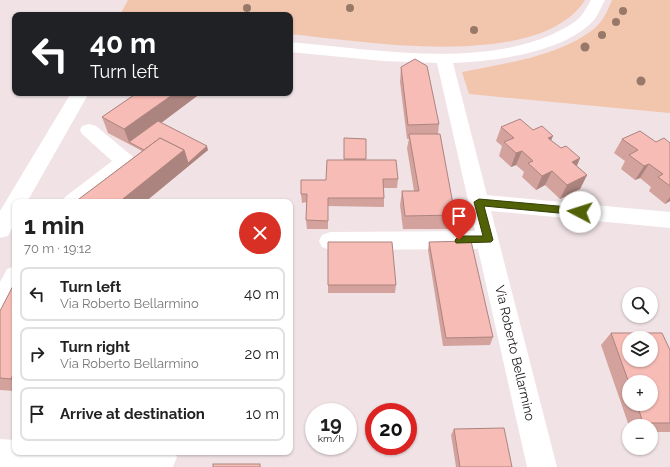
<!DOCTYPE html>
<html lang="en">
<head>
<meta charset="utf-8">
<style>
  body { margin:0; font-family:Raleway,sans-serif; background:#f2f2f2; color:#222; height:100vh; display:flex; flex-direction:column; font-size:15px; white-space:nowrap }
  * { box-sizing:border-box; margin:0 }
  p { font-size:13px; color:#767676 }
  .icon { flex:none; width:22px; height:22px; fill:none; stroke:currentColor; stroke-width:2; stroke-linecap:round; stroke-linejoin:round }
  .map { position:relative; flex:1; overflow:hidden }
  .panel { position:absolute; left:12px; top:199px; width:281px; height:256px; display:flex; flex-direction:column; background:#fff; border-radius:8px; box-shadow:0 1px 3px #0004 }
  .panel>* { flex:none }
  .banner { position:absolute; left:12px; top:12px; width:281px; height:84px; border-radius:8px; box-shadow:0 1px 3px #0004; background:#202124; color:#fff; overflow:hidden }
  .buttons { position:absolute; left:622px; top:287px; display:grid; gap:8px }
  .buttons a { display:grid; place-items:center; width:36px; height:36px; border-radius:50%; background:#fff; box-shadow:0 1px 3px #0004; font-size:20px }
  .speed { position:absolute; left:305px; top:403px; display:flex; gap:8px; font-size:20px; font-weight:700; text-align:center }
  .speed>* { display:grid; place-content:center; width:52px; height:52px; border-radius:50%; background:#fff; box-shadow:0 1px 3px #0004; line-height:1 }
  .speed small { font-size:10px; font-weight:400 }
  .speed .limit { border:6px solid #d22; background:#fff; color:#111 }
  .pin { position:absolute; display:grid; place-items:center; width:34px; height:34px; color:#fff; margin:-41px -17px; border-radius:50% 50% 50% 0; rotate:-45deg; box-shadow:0 0 4px #0007 }
  .pin .icon { rotate:45deg }
  .me { position:absolute; width:44px; margin:-22px; rotate:275deg; stroke-linejoin:round; filter:drop-shadow(0 0 3px #0008) }
  .turn { display:flex; align-items:center; gap:14px; height:84px; padding:0 12px; font-size:18px }
  .turn .icon { width:52px; height:52px; stroke-width:2.5 }
  .turn b { display:block; font-size:28px; line-height:34px }
  .round { display:grid; place-items:center; flex:none; width:42px; height:42px; border-radius:21px; background:#f2f2f2 }
  .overview { display:flex; align-items:center; justify-content:space-between; height:68px; padding:0 12px }
  h1 { font-size:24px; font-weight:700; line-height:30px }
  ul { padding:0; list-style:none }
  li { display:flex; align-items:center; gap:12px; height:54px; margin:0 8px 6px; padding:0 4px; border:2px solid #e0e0e0; border-radius:8px }
  li div { flex:1 }
  li b { display:block; font-size:15px }
  li em { font-style:normal }
  .map>svg:first-child { display:block }
  .green { fill:#f2c5ad }
  .lines { fill:none; stroke-linecap:round; stroke-linejoin:round }
  .minor { fill:#fff; fill-rule:evenodd }
  .tree { fill:#987969 }
  .wall { fill:#d4a29c; fill-rule:evenodd }
  .shaded-wall { fill:#ac847f }
  .building { fill:#f6bcb5; stroke:#ac847f; fill-rule:evenodd }
  .route { fill:#506108; stroke:#343f05 }
  .labels { text-anchor:middle; dominant-baseline:central; stroke-width:3; stroke-linejoin:round; paint-order:stroke }
  .street-label { font-size:13px; fill:#171213; stroke:#fff }
</style>
</head>
<body>
<div class="map">
<svg width="670" height="467" viewBox="0 0 670 467">
  <rect width="100%" height="100%" fill="#f0e2e5"/>
  <g class="green">
    <path d="M128,0H585C539,72 362,41 290,34V15H120Z"/>
    <path d="M612,0H670V113L469,94L462,72C505,63 559,57 595,28C603,21 608,10 612,0Z"/>
  </g>
  <g class="lines">
    <g class="minor">
      <path d="M591,0H605C601,7 598,16 593,21C563,53 495,61 453,63L487,195L670,212V228L491,211L557,467H527L478,249L330,250L322,247L319,241L322,235L330,232L475,231L437,63L383,61L290,52V42C372,49 473,68 551,35C561,30 574,24 581,16C585,11 588,5 591,0Z"/>
      <polygon points="71,93 89,93 27,202 15,202 15,222 8,236 0,238 0,211"/>
      <polygon points="89,124 96,126 132,156 135,161 132,166 86,202 62,202 65,197 112,161 82,134 80,130 82,126"/>
      <polygon points="15,266 15,300 9,312 0,316 0,282 7,269"/>
      <polygon points="0,439 15,440 15,452 175,452 177,457 173,467 0,467"/>
    </g>
  </g>
  <g class="tree">
    <circle cx="247" cy="8" r="4"/>
    <circle cx="350" cy="8" r="4"/>
    <circle cx="623" cy="11" r="4"/>
    <circle cx="616" cy="22" r="4"/>
    <circle cx="474" cy="30" r="4"/>
    <circle cx="602" cy="35" r="4"/>
    <circle cx="585" cy="47" r="4.5"/>
    <circle cx="641" cy="81" r="4.5"/>
  </g>
  <g class="wall">
    <polygon points="401,67 439,124 438,134 455,215 452,229 403,229 400,205 402,191 414,191 407,148 409,139 407,139 400,82"/>
    <polygon points="137,93 201,93 161,123 208,150 145,202 75,202 142,151 108,133 102,117"/>
    <polygon points="501,127 533,130 551,141 561,148 580,158 577,166 587,175 580,189 560,199 545,185 536,190 522,177 524,172 516,165 511,167 499,156 502,146 496,141"/>
    <polygon points="344,138 366,139 366,160 398,179 397,188 384,188 384,207 328,206 328,229 307,229 306,220 307,202 302,203 301,194 326,180 344,160"/>
    <polygon points="622,139 656,142 670,143 670,201 665,204 649,191 651,187 640,178 635,180 621,169 625,161 614,153"/>
    <polygon points="429,242 493,337 490,345 443,346 428,250"/>
    <polygon points="15,282 15,391 0,390 0,311"/>
    <polygon points="328,285 396,285 395,293 328,293"/>
    <path d="M611,333L670,350V432H651V426H629L601,345ZM629,382L651,404H629Z"/>
    <polygon points="454,429 512,467 456,467 451,435"/>
  </g>
  <g class="shaded-wall">
    <polygon points="175,93 201,93 133,144 129,142 124,129"/>
    <polygon points="553,136 547,150 548,138"/>
    <polygon points="207,146 208,150 145,202 119,202 184,150"/>
    <polygon points="522,151 516,165 511,167 516,153"/>
    <polygon points="580,158 574,172 572,162"/>
    <polygon points="649,164 640,178 635,180 644,166"/>
    <polygon points="552,171 545,185 536,190 542,176"/>
    <polygon points="587,175 580,189 560,199 567,185"/>
    <polygon points="670,197 670,201 665,204"/>
    <polygon points="15,370 15,383 11,379"/>
  </g>
  <g class="building">
    <polygon points="415,59 427,66 439,124 408,125 401,67"/>
    <polygon points="137,93 175,93 124,129 102,117"/>
    <polygon points="520,119 533,130 542,126 553,136 548,138 561,148 566,146 580,158 572,162 587,175 567,185 552,171 542,176 528,163 533,161 522,151 516,153 504,142 514,138 501,127"/>
    <polygon points="158,121 207,146 188,163 184,150 160,138 144,150 129,142"/>
    <polygon points="640,131 656,142 664,138 670,143 670,186 658,177 663,174 649,164 644,166 629,155 638,150 622,139"/>
    <polygon points="409,134 440,134 455,215 405,216 402,191 419,191"/>
    <polygon points="160,138 184,150 119,202 75,202"/>
    <polygon points="344,138 366,139 366,159 344,159"/>
    <polygon points="327,160 396,160 398,179 383,179 384,198 328,198 328,221 306,220 307,194 301,194 301,180 326,180"/>
    <polygon points="471,241 493,337 446,338 429,242"/>
    <polygon points="328,242 392,242 396,285 328,285"/>
    <polygon points="15,282 15,370 11,379 0,378 0,311"/>
    <path d="M611,333H662L670,350V423H643L637,404H651V382H629V383ZM629,338H651V360H629Z"/>
    <polygon points="504,428 512,467 460,467 454,429"/>
    <rect x="213" y="464" width="47" height="3"/>
  </g>
  <polygon class="route" points="479,199 580,208 585,212 580,215 484,206 493,240 491,242 456,243 455,240 459,236 483,236 474,202"/>
  <g class="labels">
    <g class="street-label">
      <text transform="translate(515 353) rotate(77)">Via Roberto Bellarmino</text>
    </g>
  </g>
</svg>
<div class="buttons">
<a><svg class="icon" aria-label="search" viewBox="0 0 24 24"><circle cx="10" cy="10" r="6"/><path d="M15 15l6 6"/></svg></a>
<a><svg class="icon" aria-label="layers" viewBox="0 0 24 24"><path d="M12 4l9 5-9 5-9-5zM3 14l9 5 9-5"/></svg></a>
<a>+</a>
<a>−</a>
</div>
<div class="speed"><div>19<small>km/h</small></div><div class="limit">20</div></div>
<div class="pin" style="left:459px;top:240px;background:#d93025"><svg class="icon" aria-label="arrive" viewBox="0 0 24 24"><path d="M6 21V4h12l-3 4 3 4H6"/></svg></div>
<svg class="me" style="left:580px;top:212px" viewBox="-20 -20 40 40"><circle r="19" fill="#fff"/><path d="M0-13L10 11 0 6-10 11z" fill="#506108"/></svg>
<div class="banner">
<div class="turn"><svg class="icon" aria-label="left" viewBox="0 0 24 24"><path d="M17 20v-9H6M10 6l-5 5 5 5"/></svg><div><b>40 m</b>Turn left</div></div>
</div>
<section class="panel">
<div class="overview"><div><h1>1 min</h1><p>70 m · 19:12</p></div><a class="round" style="background:#d93025;color:#fff"><svg class="icon" aria-label="close" viewBox="0 0 24 24"><path d="M6 6l12 12M18 6L6 18"/></svg></a></div>
<ul>
<li><svg class="icon" aria-label="left" viewBox="0 0 24 24"><path d="M17 20v-9H6M10 6l-5 5 5 5"/></svg><div><b>Turn left</b><p>Via Roberto Bellarmino</p></div><em>40 m</em></li>
<li><svg class="icon" aria-label="right" viewBox="0 0 24 24"><path d="M7 20v-9h11M14 6l5 5-5 5"/></svg><div><b>Turn right</b><p>Via Roberto Bellarmino</p></div><em>20 m</em></li>
<li><svg class="icon" aria-label="arrive" viewBox="0 0 24 24"><path d="M6 21V4h12l-3 4 3 4H6"/></svg><div><b>Arrive at destination</b></div><em>10 m</em></li>
</ul>
</section>
</div>
</body>
</html>
